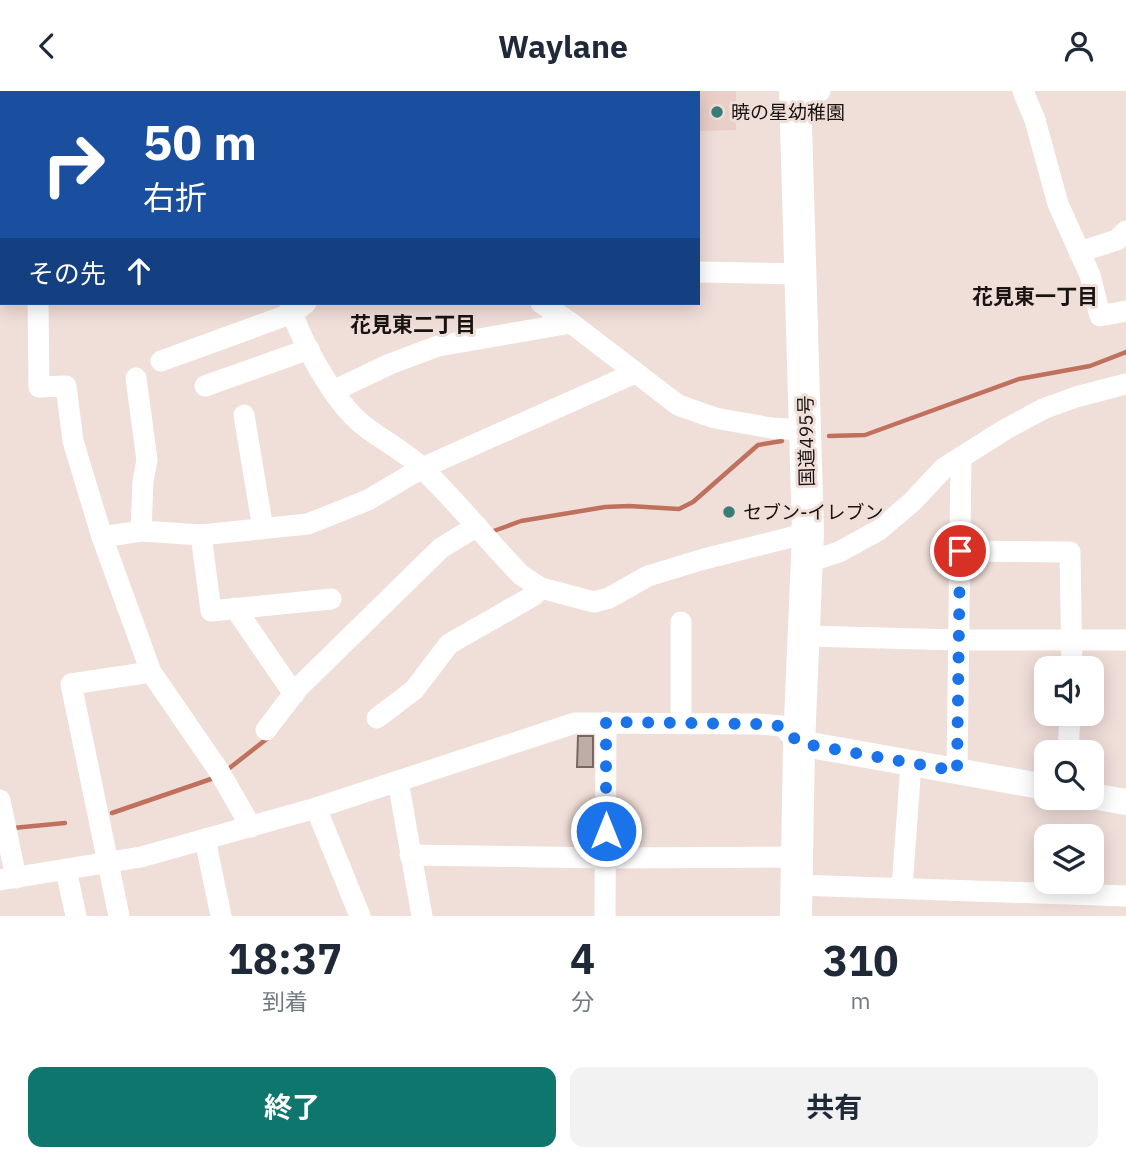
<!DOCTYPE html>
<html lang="ja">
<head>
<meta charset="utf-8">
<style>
  body { margin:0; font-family:"IBM Plex Sans","Noto Sans JP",sans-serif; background:#f2f2f3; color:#1f2937; height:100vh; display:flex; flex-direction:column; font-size:26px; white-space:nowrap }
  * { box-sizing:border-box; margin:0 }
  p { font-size:23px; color:#747a83 }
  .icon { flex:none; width:38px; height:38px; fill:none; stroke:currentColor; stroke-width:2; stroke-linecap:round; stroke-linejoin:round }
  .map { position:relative; height:825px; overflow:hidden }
  .drawer { display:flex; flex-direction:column; background:#fff; flex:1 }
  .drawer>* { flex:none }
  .banner { position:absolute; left:0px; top:0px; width:700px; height:214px; box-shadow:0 4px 18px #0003; background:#1a4fa0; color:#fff; overflow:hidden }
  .buttons { position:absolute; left:1034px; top:565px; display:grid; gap:14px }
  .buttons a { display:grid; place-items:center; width:70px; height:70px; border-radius:14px; background:#fff; box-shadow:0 4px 18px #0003; font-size:35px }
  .pin { position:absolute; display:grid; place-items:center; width:60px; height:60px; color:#fff; margin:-30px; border:4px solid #fff; border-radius:50%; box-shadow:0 2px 7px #0007 }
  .me { position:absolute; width:77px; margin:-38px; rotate:0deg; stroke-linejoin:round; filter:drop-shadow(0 0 5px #0008) }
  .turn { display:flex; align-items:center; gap:24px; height:147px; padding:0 28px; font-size:32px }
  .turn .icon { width:91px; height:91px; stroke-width:2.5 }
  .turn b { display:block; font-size:49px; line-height:60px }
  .then { display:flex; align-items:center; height:66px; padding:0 28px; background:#0003; gap:14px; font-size:26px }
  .eta { display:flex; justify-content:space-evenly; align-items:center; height:119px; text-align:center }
  .eta b { font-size:42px; font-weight:700; line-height:49px }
  .primary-button { display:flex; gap:14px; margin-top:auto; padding:14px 28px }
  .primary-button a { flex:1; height:80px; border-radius:14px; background:#0f766e; color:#fff; font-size:28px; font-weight:700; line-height:80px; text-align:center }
  .primary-button a+a { background:#f2f2f3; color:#1f2937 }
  header { display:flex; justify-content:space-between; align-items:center; height:91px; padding:0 28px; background:#fff; font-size:32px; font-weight:700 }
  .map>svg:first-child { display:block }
  .built { fill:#eacfc8 }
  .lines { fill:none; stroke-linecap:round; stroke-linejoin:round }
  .stream { stroke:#c0715d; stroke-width:4.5 }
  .building { fill:#beaca7; stroke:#776662; stroke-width:2 }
  .minor { stroke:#fff; stroke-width:21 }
  .major { stroke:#fff; stroke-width:26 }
  .highway { stroke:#fff; stroke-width:32 }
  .route { stroke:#1a73e8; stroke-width:12; stroke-dasharray:0 21.6 }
  .poi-dot { fill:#387e76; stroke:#f0ded9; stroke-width:2.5 }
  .labels { text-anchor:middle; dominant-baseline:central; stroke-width:6; stroke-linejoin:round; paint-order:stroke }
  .poi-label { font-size:19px; fill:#191311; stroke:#f0ded9; text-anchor:start }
  .street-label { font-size:19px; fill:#191311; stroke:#f0ded9 }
  .neighbourhood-label { font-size:21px; font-weight:bold; fill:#191311; stroke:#f0ded9 }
</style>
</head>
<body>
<header><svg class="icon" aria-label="back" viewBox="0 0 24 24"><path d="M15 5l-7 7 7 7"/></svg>Waylane<svg class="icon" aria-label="person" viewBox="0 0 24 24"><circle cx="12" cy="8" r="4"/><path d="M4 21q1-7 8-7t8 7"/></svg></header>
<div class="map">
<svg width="1126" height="825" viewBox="0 0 1126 825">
  <rect width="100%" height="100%" fill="#f0ded9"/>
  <polygon class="built" points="578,0 736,0 736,39 698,40 698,2"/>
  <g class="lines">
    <g class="stream">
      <polyline points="829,345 865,344 1019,288 1090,275 1126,261"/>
      <polyline points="491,441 521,430 605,416 629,415 679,418 693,411 758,354 782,350"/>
      <polyline points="227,679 268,647"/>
      <polyline points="112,722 214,687"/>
      <polyline points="13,737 65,732"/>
    </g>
  </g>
  <polygon class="building" points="578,645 593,645 593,676 577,676"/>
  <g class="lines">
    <g class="minor">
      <polyline points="25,0 25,2"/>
      <polyline points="177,0 179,2"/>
      <polyline points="279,0 279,2"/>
      <polyline points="376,0 377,2"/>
      <polyline points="1023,0 1035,29 1058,113 1090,184 1100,225 1126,220"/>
      <polyline points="157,2 160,0"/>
      <polyline points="795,6 820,0"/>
      <polyline points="0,132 2,131"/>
      <polyline points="1079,161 1117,149 1126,140"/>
      <polyline points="698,181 801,183"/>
      <polyline points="38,212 39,296 66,295 73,350 102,446"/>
      <path d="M290,212C298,247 335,312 363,334C383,350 405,360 423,378C458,412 488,450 521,484L541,497L594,511L609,507L648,485L704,468L808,442"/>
      <polyline points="541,212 571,232 678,314 715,327 771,337 807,339"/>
      <polyline points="161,270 293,222 306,212"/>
      <polyline points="136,287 147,369 143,390 141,440"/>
      <polyline points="205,295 309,258"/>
      <polyline points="333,300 390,273 438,255 571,232"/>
      <polyline points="244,324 263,438"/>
      <polyline points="201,444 211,520 331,508"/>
      <polyline points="960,460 1070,461 1072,578"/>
      <polyline points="808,471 839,461 879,439 912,411 944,377 1006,338 1043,318 1076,306 1126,293"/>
      <polyline points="235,517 294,603"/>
      <polyline points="805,545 959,549 1126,549"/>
      <polyline points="377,627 414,599 449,553 533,505 541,497"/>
      <polyline points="681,632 681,531"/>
      <polyline points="266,639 298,597 441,457 477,435"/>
      <polyline points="1068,662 1070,623"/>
      <polyline points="957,680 961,367"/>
      <polyline points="398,690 422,825"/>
      <polyline points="0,709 16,787"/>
      <polyline points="316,717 360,825"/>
      <polyline points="251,736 219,680 151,581 102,446 141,440 201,444 308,433 368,409 422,377 635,282"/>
      <polyline points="205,748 221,825"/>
      <polyline points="410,764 606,767 797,766"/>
      <polyline points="66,779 76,825"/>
      <polyline points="0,789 141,766 316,717 575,632 758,633 782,635 799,652"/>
      <polyline points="796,794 1126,805"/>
      <polyline points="902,797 911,673"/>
      <polyline points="119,825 71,593 151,581"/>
      <polyline points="605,825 606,631"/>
    </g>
    <g class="major">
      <polyline points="799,652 1046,696"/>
      <polyline points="1092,705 1126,711"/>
    </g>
    <polyline class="highway" points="795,0 808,442 799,652 796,825"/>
  </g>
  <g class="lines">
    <polyline class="route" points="606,740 606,631 758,633 782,635 799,652 957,680 960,460"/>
  </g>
  <g class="poi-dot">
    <circle cx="717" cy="21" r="7"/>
    <circle cx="729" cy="421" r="7"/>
  </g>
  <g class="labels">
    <g class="poi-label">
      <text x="731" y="21">暁の星幼稚園</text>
      <text x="743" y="421">セブン-イレブン</text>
    </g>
    <g class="street-label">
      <text transform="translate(806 350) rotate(-91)">国道495号</text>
    </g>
    <g class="neighbourhood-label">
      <text x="1035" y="205">花見東一丁目</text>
      <text x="413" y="233">花見東二丁目</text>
    </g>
  </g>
</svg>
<div class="buttons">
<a><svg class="icon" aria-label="sound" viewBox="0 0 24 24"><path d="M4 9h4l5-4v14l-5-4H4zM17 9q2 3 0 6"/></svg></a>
<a><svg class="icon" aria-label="search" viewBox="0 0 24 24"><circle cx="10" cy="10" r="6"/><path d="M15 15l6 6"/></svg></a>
<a><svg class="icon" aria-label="layers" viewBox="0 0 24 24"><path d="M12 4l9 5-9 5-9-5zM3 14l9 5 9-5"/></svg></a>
</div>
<div class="pin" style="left:960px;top:460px;background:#d93025"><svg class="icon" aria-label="arrive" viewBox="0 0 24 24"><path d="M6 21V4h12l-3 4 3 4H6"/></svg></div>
<svg class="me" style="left:606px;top:740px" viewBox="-20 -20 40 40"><circle r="17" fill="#1a73e8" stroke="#fff" stroke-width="3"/><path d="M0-11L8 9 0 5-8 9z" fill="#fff"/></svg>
<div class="banner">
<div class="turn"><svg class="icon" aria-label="right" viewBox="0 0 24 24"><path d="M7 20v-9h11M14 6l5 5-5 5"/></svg><div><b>50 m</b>右折</div></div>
<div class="then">その先<svg class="icon" aria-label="ahead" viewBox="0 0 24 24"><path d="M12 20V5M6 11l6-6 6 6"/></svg></div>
</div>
</div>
<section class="drawer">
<div class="eta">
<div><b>18:37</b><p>到着</p></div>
<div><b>4</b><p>分</p></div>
<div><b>310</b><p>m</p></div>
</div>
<div class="primary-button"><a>終了</a><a>共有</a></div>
</section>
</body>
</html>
